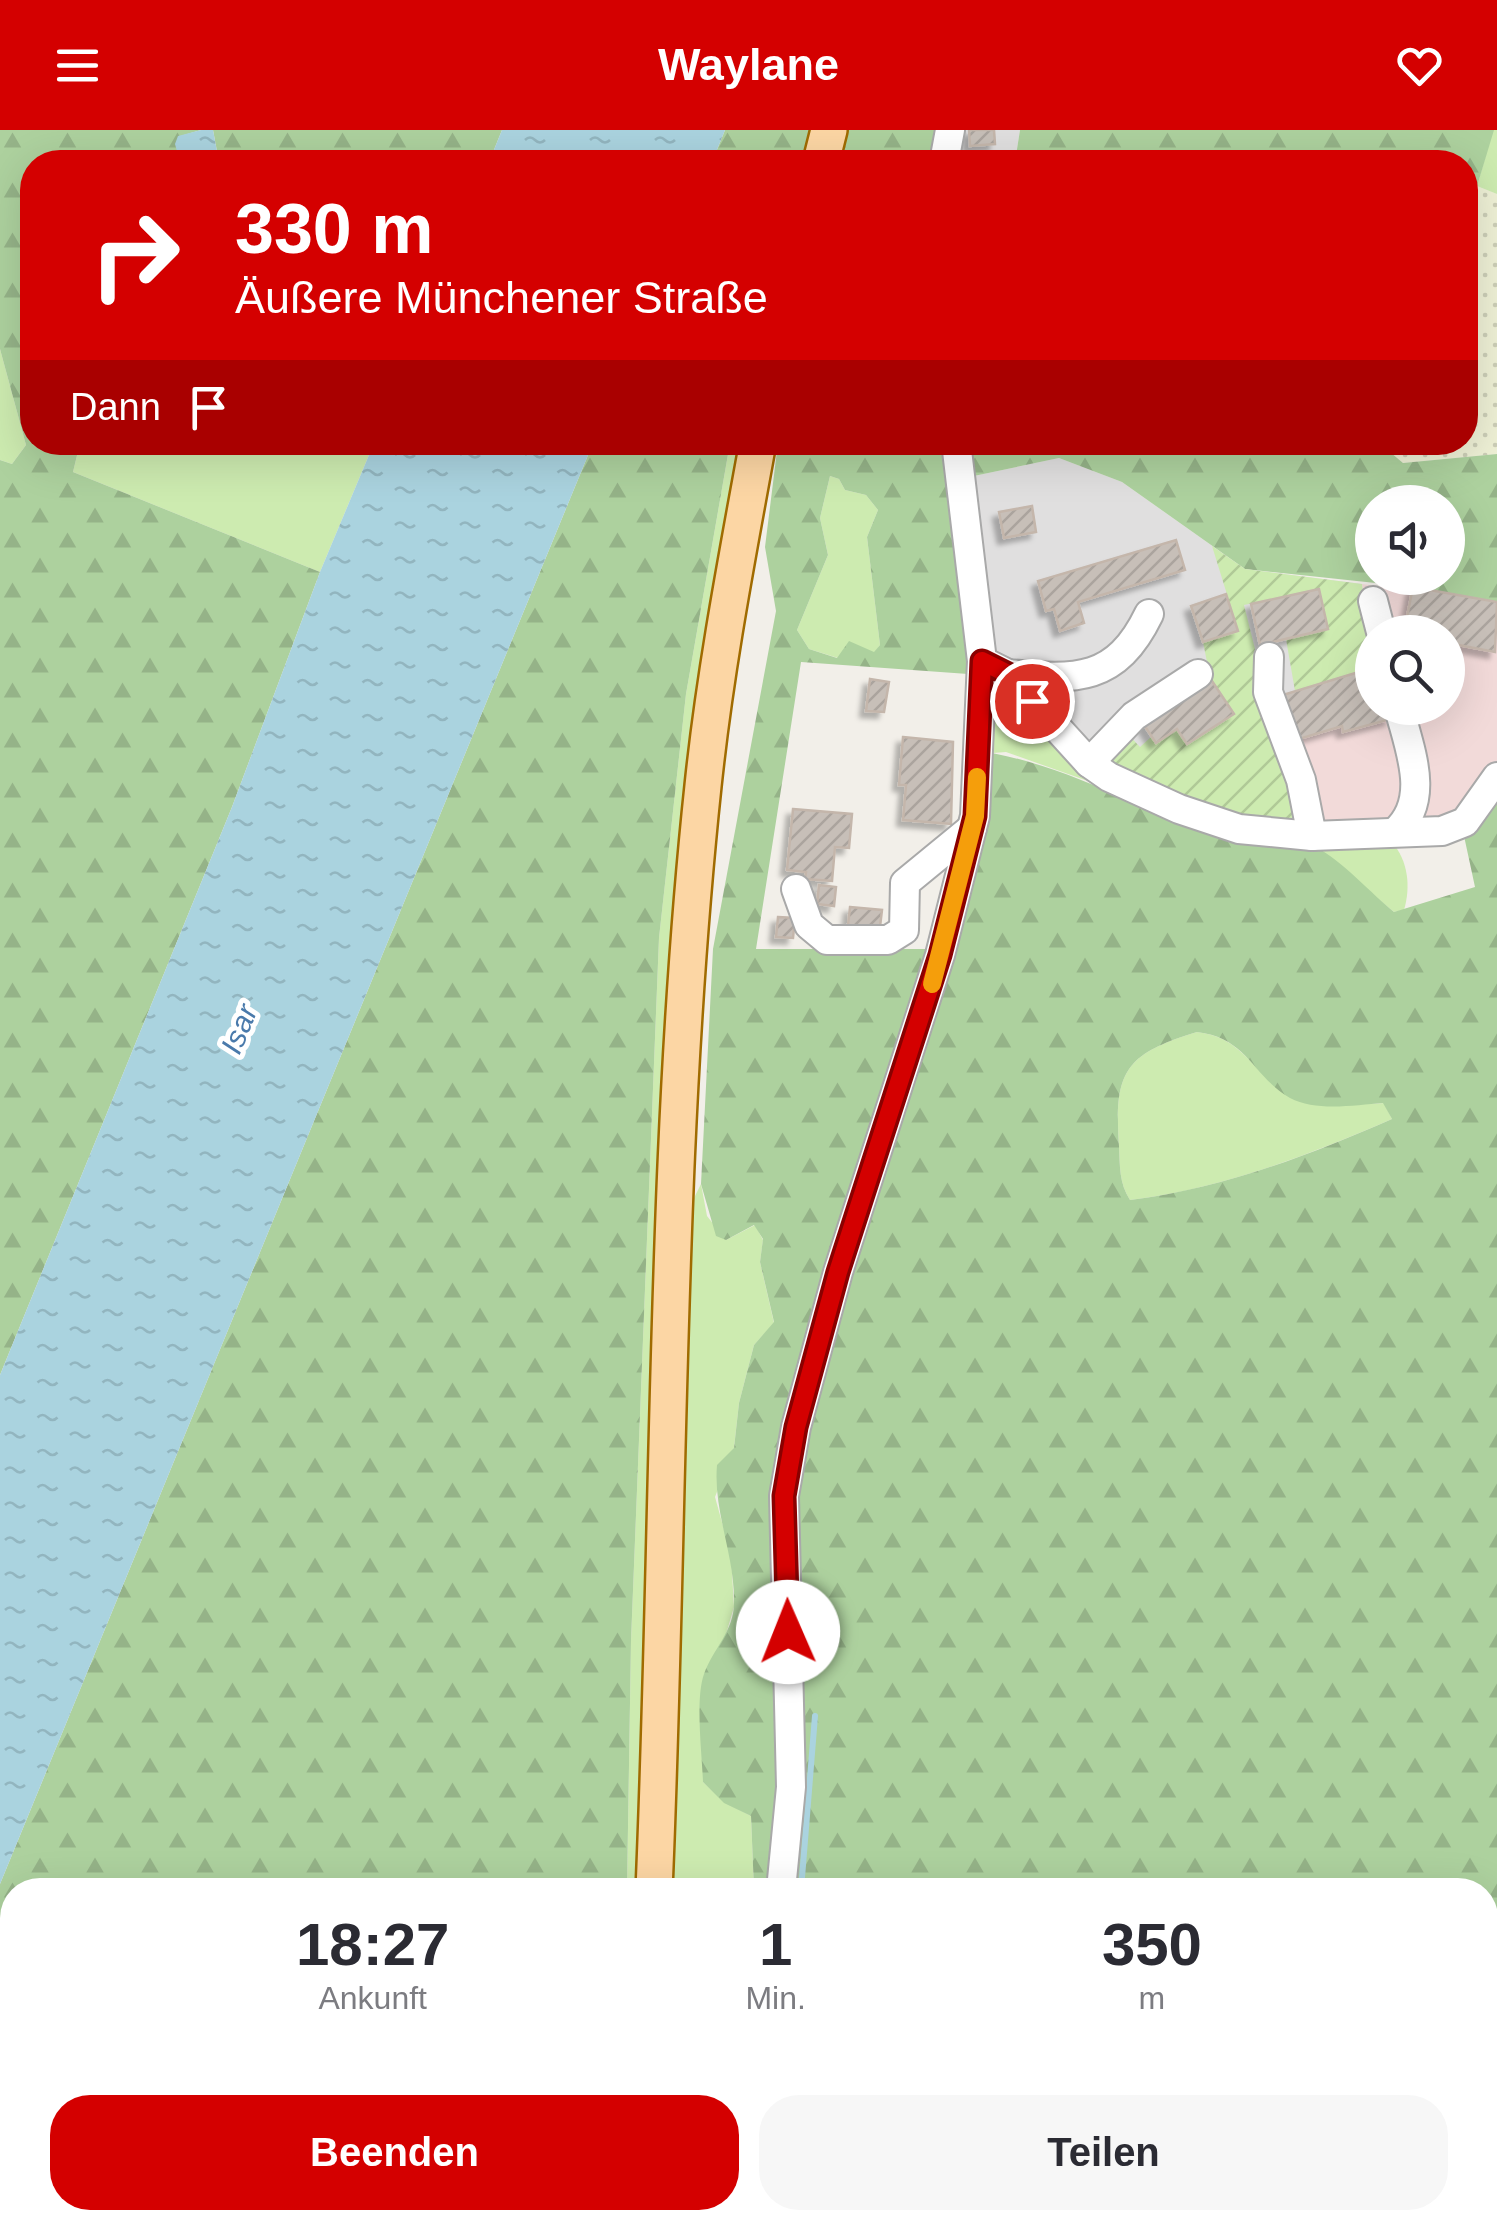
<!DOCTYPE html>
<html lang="de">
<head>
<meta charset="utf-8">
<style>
  body { margin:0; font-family:Helvetica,sans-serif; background:#f7f7f7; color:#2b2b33; height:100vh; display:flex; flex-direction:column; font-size:38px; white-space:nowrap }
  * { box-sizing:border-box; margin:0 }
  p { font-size:32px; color:#7c7c81 }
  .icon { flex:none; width:55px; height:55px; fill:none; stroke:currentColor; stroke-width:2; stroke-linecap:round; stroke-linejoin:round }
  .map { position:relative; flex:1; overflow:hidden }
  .sheet { position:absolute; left:0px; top:1748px; width:1498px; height:352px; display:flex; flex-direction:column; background:#fff; border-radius:40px 40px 0 0; box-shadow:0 10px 40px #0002 }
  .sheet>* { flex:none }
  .banner { position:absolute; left:20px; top:20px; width:1458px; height:305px; border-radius:40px; box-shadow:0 10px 40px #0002; background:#d40000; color:#fff; overflow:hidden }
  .tools { position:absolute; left:1355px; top:355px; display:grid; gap:20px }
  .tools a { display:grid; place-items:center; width:110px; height:110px; border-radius:50%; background:#fff; box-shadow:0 10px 40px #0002; font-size:50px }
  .pin { position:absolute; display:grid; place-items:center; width:85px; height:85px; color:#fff; margin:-42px; border:5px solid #fff; border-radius:50%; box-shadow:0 2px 10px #0007 }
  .me { position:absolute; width:110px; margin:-55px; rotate:359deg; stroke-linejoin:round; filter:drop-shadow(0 0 8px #0008) }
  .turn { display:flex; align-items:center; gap:35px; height:210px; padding:0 50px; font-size:45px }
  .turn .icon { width:130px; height:130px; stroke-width:2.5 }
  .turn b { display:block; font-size:70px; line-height:85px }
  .then { display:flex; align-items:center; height:95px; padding:0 50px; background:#0003; gap:20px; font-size:38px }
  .eta { display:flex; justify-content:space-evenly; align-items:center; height:170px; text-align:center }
  .eta b { font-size:60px; font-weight:800; line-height:70px }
  .action { display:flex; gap:20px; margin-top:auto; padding:20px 50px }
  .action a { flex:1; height:115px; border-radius:40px; background:#d40000; color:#fff; font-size:40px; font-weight:800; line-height:115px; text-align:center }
  .action a+a { background:#f7f7f7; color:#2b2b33 }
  header { display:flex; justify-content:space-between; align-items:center; height:130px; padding:0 50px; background:#d40000; color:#fff; font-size:45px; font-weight:800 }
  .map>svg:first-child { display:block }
  .residential { fill:#e0dfdf }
  .commercial { fill:#f2dad9 }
  .farmland { fill:url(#farmland-dots) }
  .grass { fill:#cdebb0 }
  .forest { fill:url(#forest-firs); fill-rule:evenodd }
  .garden { fill:url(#garden-furrows) }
  .water { fill:url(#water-ripples) }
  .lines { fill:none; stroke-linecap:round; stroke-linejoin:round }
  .stream { stroke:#aad3df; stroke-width:6 }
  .building { fill:url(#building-hatch); stroke:#c4b6ab; stroke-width:2.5; filter:url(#shadow) }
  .minor-casing { stroke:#a9a9a9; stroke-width:32 }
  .major-casing { stroke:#a06b00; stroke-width:40 }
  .minor { stroke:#fff; stroke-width:28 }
  .major { stroke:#fcd6a4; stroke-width:35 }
  .route-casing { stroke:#8a0000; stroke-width:25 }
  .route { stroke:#d40000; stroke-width:18 }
  .slow { stroke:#f59e0b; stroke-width:18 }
  .labels { text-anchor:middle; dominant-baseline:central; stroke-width:10; stroke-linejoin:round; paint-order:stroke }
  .water-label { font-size:30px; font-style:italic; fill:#4a7aab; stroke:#fff }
</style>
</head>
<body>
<header><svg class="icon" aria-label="menu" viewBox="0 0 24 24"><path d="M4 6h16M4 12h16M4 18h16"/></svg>Waylane<svg class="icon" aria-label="heart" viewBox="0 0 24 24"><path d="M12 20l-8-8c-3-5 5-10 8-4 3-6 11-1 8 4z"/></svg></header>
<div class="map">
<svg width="1497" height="2098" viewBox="0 0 1497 2098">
  <defs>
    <pattern id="farmland-dots" width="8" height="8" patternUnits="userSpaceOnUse" patternTransform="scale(2.5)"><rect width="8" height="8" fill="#eef0d5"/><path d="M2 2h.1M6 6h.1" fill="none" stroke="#ccceb7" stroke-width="1.8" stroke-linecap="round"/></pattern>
    <pattern id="forest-firs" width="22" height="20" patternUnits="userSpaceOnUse" patternTransform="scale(2.5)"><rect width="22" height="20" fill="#add19e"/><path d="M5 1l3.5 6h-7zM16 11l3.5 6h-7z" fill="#95b388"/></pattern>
    <pattern id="garden-furrows" width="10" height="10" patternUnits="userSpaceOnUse" patternTransform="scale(2.5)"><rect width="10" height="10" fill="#cdebb0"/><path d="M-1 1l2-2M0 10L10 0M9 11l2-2" fill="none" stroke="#b0c997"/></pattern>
    <pattern id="water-ripples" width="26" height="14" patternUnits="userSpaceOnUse" patternTransform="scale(2.5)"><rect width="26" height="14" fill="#aad3df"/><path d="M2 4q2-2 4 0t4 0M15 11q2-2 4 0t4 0" fill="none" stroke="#92b5bf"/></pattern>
    <pattern id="building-hatch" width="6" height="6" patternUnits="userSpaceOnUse" patternTransform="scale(2.5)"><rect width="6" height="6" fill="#c7bfb8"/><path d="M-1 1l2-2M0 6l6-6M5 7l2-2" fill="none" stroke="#aba49e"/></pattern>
    <filter id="shadow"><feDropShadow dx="-6" dy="6" stdDeviation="2.5" flood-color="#0004"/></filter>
  </defs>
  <rect width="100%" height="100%" fill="#f2efe9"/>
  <g class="residential">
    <polygon points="957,0 1020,0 1015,32 952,32"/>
    <polygon points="1059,328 1122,352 1245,439 1362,454 1372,538 1276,567 1293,671 1289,717 1248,714 1133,674 1102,656 998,563 995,568 968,544 969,347"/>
  </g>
  <polygon class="commercial" points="1362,454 1497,472 1497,673 1464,706 1293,704 1293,671 1276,567 1372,538 1372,578 1448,578 1448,502 1372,502 1372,516"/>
  <polygon class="farmland" points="1477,56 1497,64 1497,324 1403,333 1390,322 1391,313 1465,312 1465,96"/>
  <g class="grass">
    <polygon points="1493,0 1497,0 1497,64 1477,56"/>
    <polygon points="0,219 26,315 12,334 0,330"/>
    <polygon points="80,313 374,313 320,442 73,342"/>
    <polygon points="730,313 744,313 710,496 641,1760 627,1760 631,1511 659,808 686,564"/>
    <polygon points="830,346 839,349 845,360 866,365 878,380 867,407 880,515 874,523 838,528 809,519 797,500 828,425 820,388"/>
    <polygon points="1007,562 1102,656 1006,622 993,623 993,571 998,563"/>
    <path d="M1392,712C1408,731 1411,756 1404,780L1394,782L1315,717Z"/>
    <path d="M1197,902C1231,906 1243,924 1266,947C1294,975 1347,976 1384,973L1392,989C1309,1025 1221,1059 1130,1070C1119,1053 1120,1036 1119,1016C1114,941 1125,924 1197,902Z"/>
    <polygon points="701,1054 707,1086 726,1110 755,1095 763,1110 760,1132 774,1193 754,1215 739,1273 734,1318 715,1367 731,1425 734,1477 724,1511 704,1545 703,1652 724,1672 751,1686 754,1760 668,1760 691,1074"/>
  </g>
  <g class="forest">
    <polygon points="0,0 201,0 184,5 177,23 180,32 32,32 32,312 80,313 73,342 320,442 232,677 0,1245 0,330 12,334 26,315 0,219"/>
    <polygon points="213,0 502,0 489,32 219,32"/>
    <polygon points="725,0 813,0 804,32 712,32"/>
    <polygon points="847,0 957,0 952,32 838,32"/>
    <polygon points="1020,0 1494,0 1465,96 1465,32 1015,32"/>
    <path d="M1391,312L1390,322L1403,333L1497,324V472L1413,457L1245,439L1122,352L1059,328L969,347L968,544L801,532L756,819H927L950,743L972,620C1068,632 1141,683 1233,710C1255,716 1303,711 1317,718C1340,729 1373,765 1394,782L1475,757L1464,706L1497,673V2098H655L656,2088H1485V1760H754L751,1686L724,1673L703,1652C702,1624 695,1569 704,1544C713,1519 734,1501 734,1473C735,1425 713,1382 717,1335L734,1318L739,1273L754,1215L774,1192L760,1132L763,1109L754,1095L726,1110L716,1106L701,1054L713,819L776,481L765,417L778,313ZM830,346L839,349L845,360L866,365L878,380L867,407L880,515L874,522L849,511L837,528L809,519L797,500L828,425L820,388ZM1372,372H1448V448H1372ZM1197,902C1248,908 1252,946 1290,968C1316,982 1355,975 1383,973L1392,989C1310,1025 1221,1059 1130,1070C1119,1053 1120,1036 1119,1016C1114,941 1125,924 1197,902Z"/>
    <polygon points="593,313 730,313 686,564 659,808 631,1511 627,1760 12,1760 12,2088 612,2088 611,2098 0,2098 0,1754"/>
  </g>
  <path class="garden" d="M1212,416L1245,439L1362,454L1372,538L1295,561L1286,509L1328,499L1319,459L1244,475L1293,671V688C1248,704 1140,655 1103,627L1126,602L1140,617L1152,606L1156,612L1177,599L1188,614L1233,585L1210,547L1203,512L1238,500Z"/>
  <g class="water">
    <polygon points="201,0 213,0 219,32 180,32 175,14 178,6"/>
    <polygon points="502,0 725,0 712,32 489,32"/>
    <polygon points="374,313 593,313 0,1754 0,1245 232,677 320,442"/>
  </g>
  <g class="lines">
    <polyline class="stream" points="801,1760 815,1586"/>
  </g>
  <g class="building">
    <polygon points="969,0 994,0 995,14 970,16"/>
    <polygon points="1032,376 1036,402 1004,408 999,382"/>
    <polygon points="1176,410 1185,440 1078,472 1084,493 1060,501 1054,479 1046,481 1038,451"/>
    <polygon points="1413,457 1497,472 1495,522 1448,513 1448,502 1404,502"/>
    <polygon points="1319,459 1328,499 1260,515 1251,474"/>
    <polygon points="1226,464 1238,501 1203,512 1191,476"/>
    <polygon points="1372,538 1372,578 1387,578 1391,589 1343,602 1342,596 1289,612 1276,567"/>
    <polygon points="1210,548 1234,584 1187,614 1177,599 1156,613 1142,592"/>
    <polygon points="870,549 889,552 884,582 866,581"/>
    <polygon points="903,607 953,612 951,694 903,690 906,655 899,655"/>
    <polygon points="793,679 852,684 849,718 835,717 832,751 805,749 806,742 787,740"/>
    <polygon points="819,755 836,757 834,776 817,774"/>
    <polygon points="850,777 882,780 880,797 848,795"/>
    <polygon points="778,787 795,788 793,808 776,807"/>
  </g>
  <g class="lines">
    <g class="minor-casing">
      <g id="minor">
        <polyline points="944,32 950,0"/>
        <polyline points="1373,471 1381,502"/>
        <polyline points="1269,527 1268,562 1301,650 1312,706"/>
        <polyline points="982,531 1008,544 1089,633 1109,647 1179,679 1239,699 1312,706 1442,701 1465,692 1497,647"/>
        <path d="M1008,544C1077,550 1116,552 1149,484"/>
        <polyline points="1089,633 1134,586 1198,544"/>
        <path d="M1395,702C1432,670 1409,618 1399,578"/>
        <polyline points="796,759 809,795 827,810 888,810 904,800 905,753 972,698"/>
        <polyline points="781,1760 791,1657 784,1366 796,1297 838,1142 940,825 975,686 982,531 956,312"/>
      </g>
    </g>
    <g class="major-casing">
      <g id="major">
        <polyline points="821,32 829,0"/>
        <path d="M654,1760C670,1392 664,1023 703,656C715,541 737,427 758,312"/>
        <polyline points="636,2098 637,2088"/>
      </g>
    </g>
    <use href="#minor" class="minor"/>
    <use href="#major" class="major"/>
  </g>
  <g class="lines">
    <g class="route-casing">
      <polyline id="route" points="788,1502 784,1366 796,1297 838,1142 940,825 975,686 982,531 1008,544 1032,571"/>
    </g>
    <use href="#route" class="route"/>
    <polyline class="slow" points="932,854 975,686 977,647"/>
  </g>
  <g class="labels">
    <g class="water-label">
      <text transform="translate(239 899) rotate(-68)">Isar</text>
    </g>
  </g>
</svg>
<div class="tools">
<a><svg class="icon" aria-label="sound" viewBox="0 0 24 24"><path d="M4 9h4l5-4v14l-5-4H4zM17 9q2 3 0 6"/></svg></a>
<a><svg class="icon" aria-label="search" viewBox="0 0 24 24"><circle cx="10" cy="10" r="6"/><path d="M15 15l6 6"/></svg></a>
</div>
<div class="pin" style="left:1032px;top:571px;background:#d93025"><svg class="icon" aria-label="arrive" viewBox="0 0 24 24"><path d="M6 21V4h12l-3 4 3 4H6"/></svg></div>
<svg class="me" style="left:788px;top:1502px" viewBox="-20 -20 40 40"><circle r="19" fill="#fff"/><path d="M0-13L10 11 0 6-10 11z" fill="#d40000"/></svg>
<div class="banner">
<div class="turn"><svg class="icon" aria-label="right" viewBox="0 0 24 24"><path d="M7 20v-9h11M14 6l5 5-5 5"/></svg><div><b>330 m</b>Äußere Münchener Straße</div></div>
<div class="then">Dann<svg class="icon" aria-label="arrive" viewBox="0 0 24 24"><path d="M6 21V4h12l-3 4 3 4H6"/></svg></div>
</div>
<section class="sheet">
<div class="eta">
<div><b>18:27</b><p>Ankunft</p></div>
<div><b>1</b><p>Min.</p></div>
<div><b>350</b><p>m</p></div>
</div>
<div class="action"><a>Beenden</a><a>Teilen</a></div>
</section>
</div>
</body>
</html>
